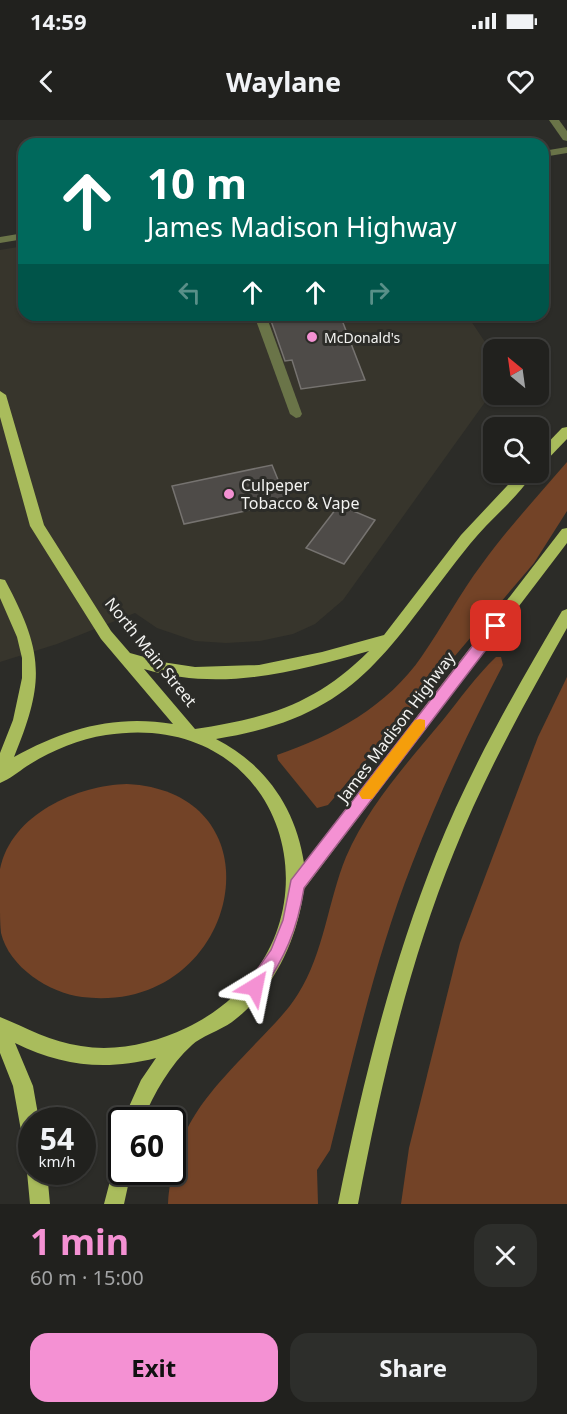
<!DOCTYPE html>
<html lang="en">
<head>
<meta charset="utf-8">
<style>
  body { margin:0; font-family:"Noto Sans",sans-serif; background:#2d2e2b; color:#f1f3f6; height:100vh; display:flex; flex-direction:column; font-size:22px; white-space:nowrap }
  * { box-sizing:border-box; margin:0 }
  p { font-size:20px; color:#a2a3a4 }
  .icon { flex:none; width:33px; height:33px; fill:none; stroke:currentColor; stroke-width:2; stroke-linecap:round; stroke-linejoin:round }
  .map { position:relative; height:1084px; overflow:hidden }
  .side { display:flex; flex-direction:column; background:#21211e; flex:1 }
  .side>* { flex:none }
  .top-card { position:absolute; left:18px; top:18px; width:531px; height:183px; border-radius:18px; box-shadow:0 2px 4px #0004,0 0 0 2px #3e3e3c; background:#00695c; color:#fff; overflow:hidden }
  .needle { width:39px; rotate:331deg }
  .fabs { position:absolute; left:483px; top:219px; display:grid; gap:12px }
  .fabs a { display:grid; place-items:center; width:66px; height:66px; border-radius:12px; background:#21211e; box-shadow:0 2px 4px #0004,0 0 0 2px #3e3e3c; font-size:30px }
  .speed { position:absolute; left:18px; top:987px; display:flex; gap:12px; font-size:30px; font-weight:700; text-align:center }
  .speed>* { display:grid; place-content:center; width:78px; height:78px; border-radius:50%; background:#21211e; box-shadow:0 2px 4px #0004,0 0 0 2px #3e3e3c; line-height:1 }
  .speed small { font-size:15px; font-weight:400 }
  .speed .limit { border:3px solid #111; border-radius:9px; background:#fff; color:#111 }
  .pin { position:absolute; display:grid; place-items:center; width:51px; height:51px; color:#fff; margin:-26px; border-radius:12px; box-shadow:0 3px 9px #0006 }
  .me { position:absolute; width:66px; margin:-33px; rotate:35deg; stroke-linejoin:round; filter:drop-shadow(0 0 4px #0008) }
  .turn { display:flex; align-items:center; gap:21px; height:126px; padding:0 30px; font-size:27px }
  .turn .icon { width:78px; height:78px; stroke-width:2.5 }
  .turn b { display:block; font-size:42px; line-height:51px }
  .lanes { display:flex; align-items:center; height:57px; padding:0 30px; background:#0003; justify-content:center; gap:30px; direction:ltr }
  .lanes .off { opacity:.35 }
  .round { display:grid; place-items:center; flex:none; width:63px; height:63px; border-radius:18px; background:#2d2e2b }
  .headline { display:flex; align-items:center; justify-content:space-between; height:102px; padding:0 30px }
  h1 { font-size:36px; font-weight:700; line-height:45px; color:#f491d3 }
  .cta { display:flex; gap:12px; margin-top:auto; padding:12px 30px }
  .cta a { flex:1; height:69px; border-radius:18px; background:#f491d3; color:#111; font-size:24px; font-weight:700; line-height:69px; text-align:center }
  .cta a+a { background:#2d2e2b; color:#f1f3f6 }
  .status { display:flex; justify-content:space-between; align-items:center; height:42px; padding:0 30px; background:#21211e; direction:ltr }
  .status svg { height:16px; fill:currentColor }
  header { display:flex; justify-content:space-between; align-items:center; height:78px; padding:0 30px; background:#21211e; font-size:27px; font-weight:700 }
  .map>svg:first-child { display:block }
  .built { fill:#37352c }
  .green { fill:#734327 }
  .building { fill:#4e4b48; stroke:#767370; stroke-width:1.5 }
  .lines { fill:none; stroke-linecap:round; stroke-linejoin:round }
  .lane { fill:#6a7448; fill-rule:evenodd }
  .street { fill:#6a7448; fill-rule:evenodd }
  .primary { fill:#a9bc5c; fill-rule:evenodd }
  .route { fill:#f491d3; stroke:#9f5e89; stroke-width:1.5 }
  .slow { fill:#f59e0b }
  .poi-dot { fill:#f491d3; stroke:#2c2c28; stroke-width:2 }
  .labels { text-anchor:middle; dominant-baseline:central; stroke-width:6; stroke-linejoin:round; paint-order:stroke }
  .far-poi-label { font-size:14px; fill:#f3f3f1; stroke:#2c2c28; text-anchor:start }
  .poi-label { font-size:16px; fill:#f3f3f1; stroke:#2c2c28; text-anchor:start }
  .street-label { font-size:16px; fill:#f3f3f1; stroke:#2c2c28 }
</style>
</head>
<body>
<div class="status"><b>14:59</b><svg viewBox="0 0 49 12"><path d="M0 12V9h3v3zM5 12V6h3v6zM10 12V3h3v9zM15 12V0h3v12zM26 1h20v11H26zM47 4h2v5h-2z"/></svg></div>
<header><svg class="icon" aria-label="back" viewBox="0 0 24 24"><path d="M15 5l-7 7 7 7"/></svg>Waylane<svg class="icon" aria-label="heart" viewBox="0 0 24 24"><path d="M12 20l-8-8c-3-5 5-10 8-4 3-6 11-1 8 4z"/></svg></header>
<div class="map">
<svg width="567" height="1084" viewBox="0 0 567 1084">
  <rect width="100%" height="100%" fill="#2c2c28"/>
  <polygon class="built" points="24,126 24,195 467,195 493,234 493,271 343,480 315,504 293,514 260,521 226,523 195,521 157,508 135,493 57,524 0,542 0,130"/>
  <g class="green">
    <path d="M567,342V391L534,443L328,685L317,688L278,640L277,635C333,616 388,586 422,536C443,506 460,473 482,444C508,408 538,376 567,342Z"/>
    <path d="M496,537H501L503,545C469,610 438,676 412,744C376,836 354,934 330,1030L317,1050L318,1084H168C174,1006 206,976 257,922C271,907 287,892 298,874C324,833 328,781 346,737C368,686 408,642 443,600C460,579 476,556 496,537Z"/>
    <polygon points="567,557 567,1084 401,1084 409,1028 460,823 538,617"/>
    <path d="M127,664C287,672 240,896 82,877C49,873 9,847 1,813C0,804 0,794 0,786C0,774 0,760 0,749C11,694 78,665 127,664Z"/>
  </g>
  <g class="building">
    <polygon points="269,195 340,195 365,260 301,269 292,240 285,241"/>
    <polygon points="272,345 287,382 184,404 172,366"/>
    <polygon points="339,385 375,400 344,444 306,428"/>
  </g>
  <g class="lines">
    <g class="lane">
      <polygon points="254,195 266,195 302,294 300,297 296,298 290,294"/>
      <polygon points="378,195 391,195 395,199 389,203"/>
    </g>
    <g class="street">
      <polygon points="549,0 559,0 567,11 567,21 563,20"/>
      <polygon points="567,27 567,33 543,37 543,31"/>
      <polygon points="24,113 24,119 0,123 0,117"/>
    </g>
    <g class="primary">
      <path d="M0,271L6,275L44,405L111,511L130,533L162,542L195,547L259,545L322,532L384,515L461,415L520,352H534C517,379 490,399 470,424C386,528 362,596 216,619C265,644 296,688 304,743L562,409L567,408V423L304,769C297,821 274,870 232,902C221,910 200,917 192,925C170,945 154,973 143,1000H123L141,960L156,938C105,951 62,946 15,923L33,966L39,1000H32V1026L25,1023L22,1016L13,966L0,933V897C27,908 51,922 81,926C116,932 155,923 186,908C355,827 297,585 106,615C78,619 51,631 27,646C18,652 10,659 0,663V633L13,600L22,558V538L17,517L0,478V459L5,460C44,533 45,561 14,637C64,609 115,594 173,604L101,519L30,406L0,297ZM369,531C316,584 268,598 195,609L144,549C220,572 295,552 369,531Z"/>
      <polygon points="567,307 567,319 543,344 538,345 538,333 562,308"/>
      <path d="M567,489V508C526,581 485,654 454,732C408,845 381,964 358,1084H338C362,965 391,847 436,734C470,649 516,569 562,491Z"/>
      <polygon points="122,1039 122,1052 131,1052 124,1084 104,1084 115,1042"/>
      <polygon points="32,1044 32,1052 47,1052 50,1084 30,1084 27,1052"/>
    </g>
  </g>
  <path class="route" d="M496,501L501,502V510L304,768C297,811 285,837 261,873L255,875L249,873L247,867L249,861L271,830L283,800L291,760L491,502Z"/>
  <polygon class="slow" points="420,599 425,600 425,609 372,679 362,679 359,674 362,669 415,600"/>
  <g class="poi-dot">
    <circle cx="312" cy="217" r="6"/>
    <circle cx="229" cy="374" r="6"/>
  </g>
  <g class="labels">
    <g class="far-poi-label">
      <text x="324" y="217">McDonald's</text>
    </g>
    <g class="poi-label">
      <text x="241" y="365">Culpeper<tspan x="241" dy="18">Tobacco &amp; Vape</tspan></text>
    </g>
    <g class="street-label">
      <text transform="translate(151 532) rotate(51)">North Main Street</text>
      <text transform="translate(396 607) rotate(-53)">James Madison Highway</text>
    </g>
  </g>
</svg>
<div class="fabs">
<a><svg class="needle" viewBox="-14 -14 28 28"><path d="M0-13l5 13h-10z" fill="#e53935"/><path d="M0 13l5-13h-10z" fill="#a2a3a4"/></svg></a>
<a><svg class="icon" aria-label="search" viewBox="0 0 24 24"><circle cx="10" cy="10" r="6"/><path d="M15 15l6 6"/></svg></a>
</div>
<div class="speed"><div>54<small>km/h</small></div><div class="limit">60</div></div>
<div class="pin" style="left:496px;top:506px;background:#d93025"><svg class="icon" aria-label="arrive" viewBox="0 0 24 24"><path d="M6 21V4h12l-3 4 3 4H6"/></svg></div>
<svg class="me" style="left:255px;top:867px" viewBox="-20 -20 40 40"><path d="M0-17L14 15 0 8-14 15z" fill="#f491d3" stroke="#fff" stroke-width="4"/></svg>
<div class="top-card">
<div class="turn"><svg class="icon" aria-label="ahead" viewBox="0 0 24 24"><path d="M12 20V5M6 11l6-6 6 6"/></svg><div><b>10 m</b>James Madison Highway</div></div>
<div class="lanes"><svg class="icon off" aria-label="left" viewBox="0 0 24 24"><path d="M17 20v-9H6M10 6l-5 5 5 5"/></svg><svg class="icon" aria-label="ahead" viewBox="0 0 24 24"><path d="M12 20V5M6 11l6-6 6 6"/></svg><svg class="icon" aria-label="ahead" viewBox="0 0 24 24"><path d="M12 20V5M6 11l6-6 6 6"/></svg><svg class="icon off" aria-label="right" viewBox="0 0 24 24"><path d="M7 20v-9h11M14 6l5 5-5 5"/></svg></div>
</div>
</div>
<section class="side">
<div class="headline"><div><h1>1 min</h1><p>60 m · 15:00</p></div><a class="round"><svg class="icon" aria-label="close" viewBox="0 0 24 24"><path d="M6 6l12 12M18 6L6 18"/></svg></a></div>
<div class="cta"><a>Exit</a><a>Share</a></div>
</section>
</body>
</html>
